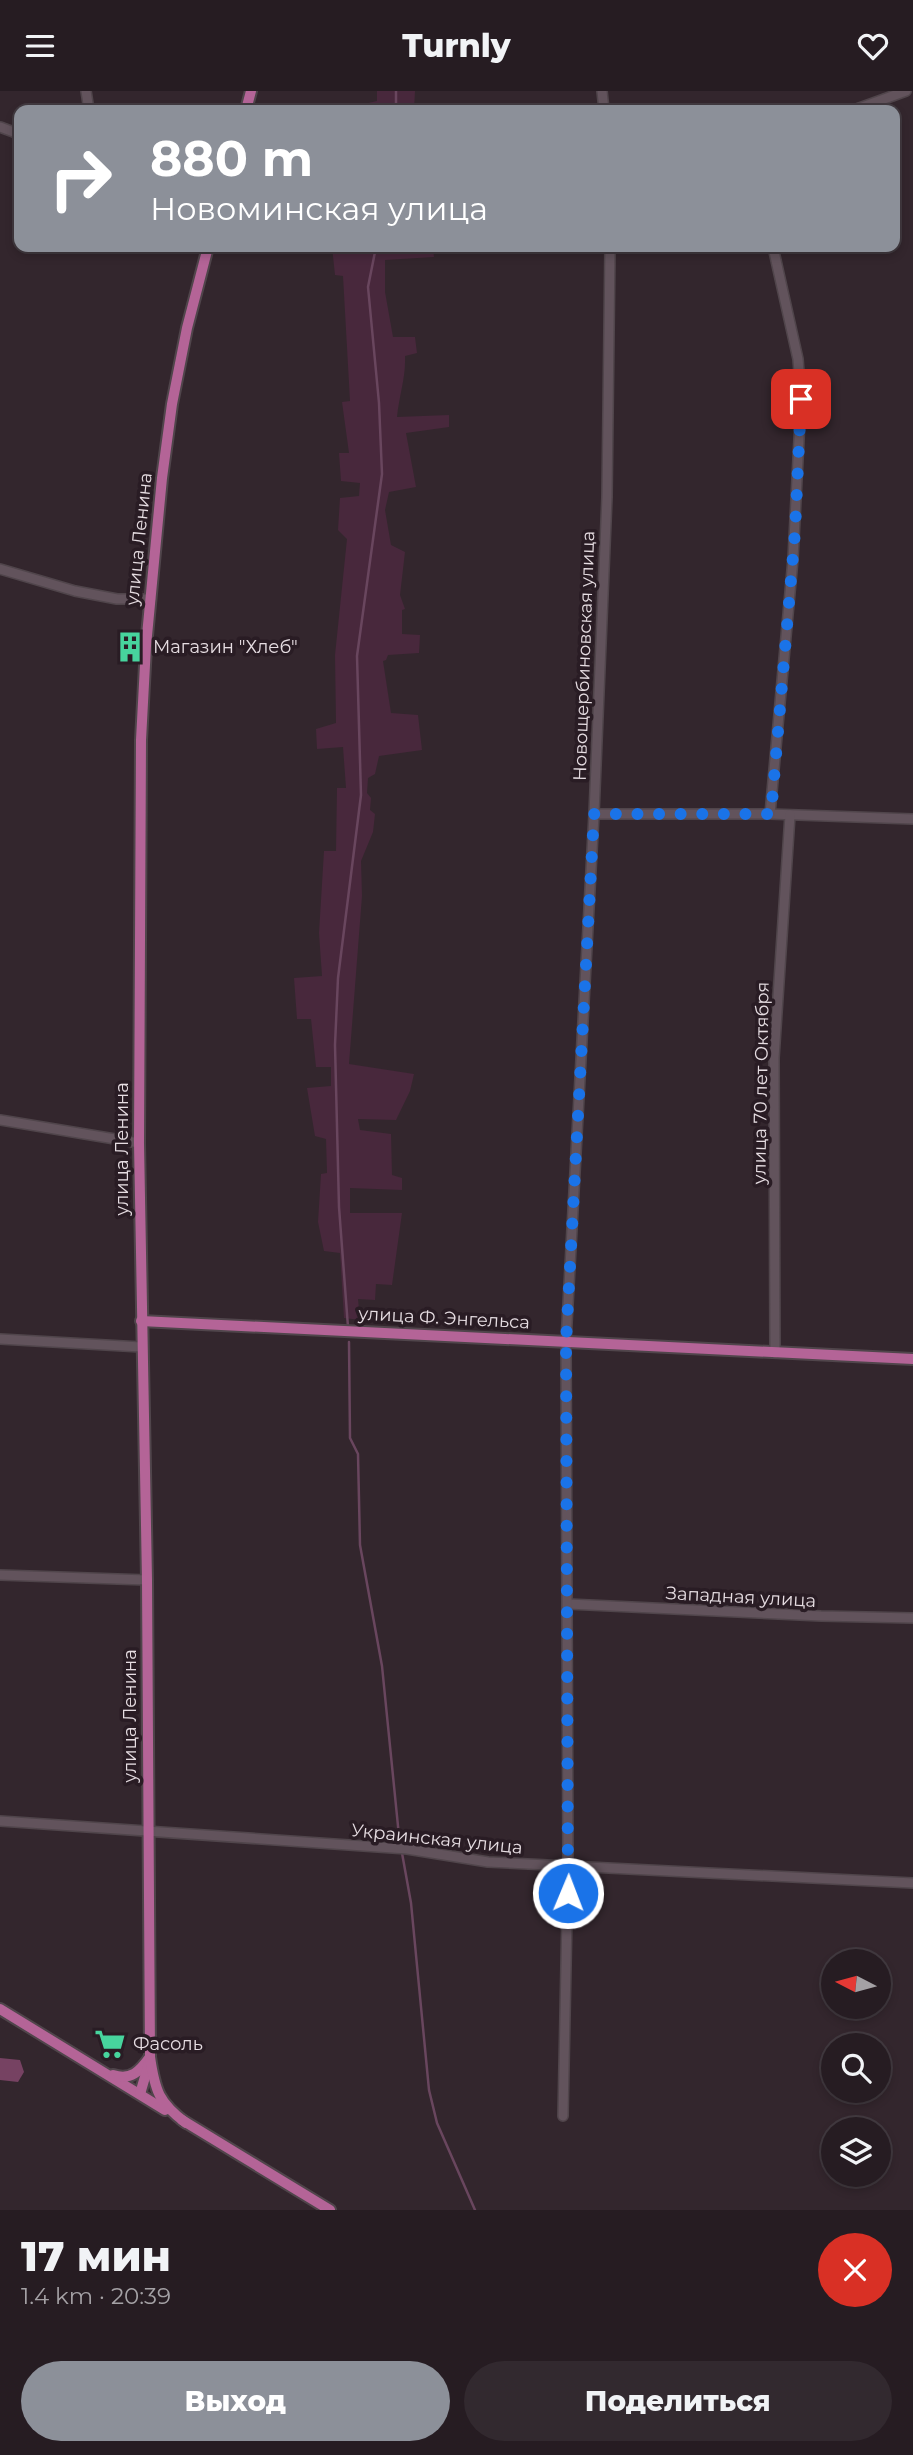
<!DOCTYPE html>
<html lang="ru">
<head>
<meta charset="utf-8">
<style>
  body { margin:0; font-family:Montserrat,sans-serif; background:#32292f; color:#f1f3f6; height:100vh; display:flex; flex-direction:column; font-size:26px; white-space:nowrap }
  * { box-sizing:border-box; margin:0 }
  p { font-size:23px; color:#a4a1a5 }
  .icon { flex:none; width:38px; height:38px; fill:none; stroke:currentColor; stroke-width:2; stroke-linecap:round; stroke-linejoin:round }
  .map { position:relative; height:2119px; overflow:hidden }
  .panel { display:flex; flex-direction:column; background:#261c22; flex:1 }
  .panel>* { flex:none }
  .hud { position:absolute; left:14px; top:14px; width:886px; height:147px; border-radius:14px; box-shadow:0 4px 10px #0003,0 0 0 2px #423a40; background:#8c9099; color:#fff; overflow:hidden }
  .needle { width:46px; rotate:276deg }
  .tools { position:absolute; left:821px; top:1858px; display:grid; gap:14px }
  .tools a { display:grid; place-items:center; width:70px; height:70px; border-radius:50%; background:#261c22; box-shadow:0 4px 10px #0003,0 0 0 2px #423a40; font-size:35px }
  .pin { position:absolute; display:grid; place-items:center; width:60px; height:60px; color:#fff; margin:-30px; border-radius:14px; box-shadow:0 4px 10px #0006 }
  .me { position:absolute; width:77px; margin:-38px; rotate:1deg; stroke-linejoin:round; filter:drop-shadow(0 0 5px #0008) }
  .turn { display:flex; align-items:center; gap:24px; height:147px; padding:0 21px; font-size:32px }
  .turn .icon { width:91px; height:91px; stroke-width:2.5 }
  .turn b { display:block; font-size:49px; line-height:60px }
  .round { display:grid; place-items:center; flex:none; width:74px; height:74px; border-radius:37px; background:#32292f }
  .head { display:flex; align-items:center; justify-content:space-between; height:119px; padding:0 21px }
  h1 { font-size:42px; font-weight:800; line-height:52px }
  .button { display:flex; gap:14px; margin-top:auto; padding:14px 21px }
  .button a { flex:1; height:80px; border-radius:42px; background:#8c9099; color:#fff; font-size:28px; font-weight:800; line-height:80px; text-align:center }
  .button a+a { background:#32292f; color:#f1f3f6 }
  header { display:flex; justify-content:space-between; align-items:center; height:91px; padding:0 21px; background:#261c22; font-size:32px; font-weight:800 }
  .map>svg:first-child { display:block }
  .green { fill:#48283c }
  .forest { fill:#764262 }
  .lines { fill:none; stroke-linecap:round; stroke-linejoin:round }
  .stream { stroke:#69465e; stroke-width:2.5 }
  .minor-casing { stroke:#50454b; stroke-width:12 }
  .major-casing { stroke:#50454b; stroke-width:14 }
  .minor { stroke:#62535c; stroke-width:9 }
  .major { stroke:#b46497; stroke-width:10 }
  .route { stroke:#1a73e8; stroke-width:12; stroke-dasharray:0 21.6 }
  .labels { text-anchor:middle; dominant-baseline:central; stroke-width:7; stroke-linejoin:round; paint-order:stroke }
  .street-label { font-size:18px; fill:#e6dde2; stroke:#291c24 }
  .poi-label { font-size:18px; fill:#e6dde2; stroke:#291c24; text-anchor:start }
</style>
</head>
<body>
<header><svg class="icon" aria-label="menu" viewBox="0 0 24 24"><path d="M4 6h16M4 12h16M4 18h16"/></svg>Turnly<svg class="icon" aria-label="heart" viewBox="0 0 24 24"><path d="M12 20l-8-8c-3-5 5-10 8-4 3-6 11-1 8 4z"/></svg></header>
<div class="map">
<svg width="913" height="2119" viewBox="0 0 913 2119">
  <rect width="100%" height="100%" fill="#33262d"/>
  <g class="green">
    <polygon points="377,0 415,0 414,19 365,19 364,13 377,10"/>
    <path d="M332,156H433L434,166L385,169V201L393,246H415L417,262L405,265C406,286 399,305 397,326L449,324V336L406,342L416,396L389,401L385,419L391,454L405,461L400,504L405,518L402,519V543L420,544L419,562L388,564L386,569L383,570L391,622L418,624L422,659L379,665L375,683L368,687L367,702L371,707L370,719L375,723L373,741L361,770L362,805L349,973L414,983L410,1000L396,1029L358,1028L360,1039L391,1043L392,1084L402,1087V1099L350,1097V1122H402L392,1194L376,1193L375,1209L358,1208L360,1229L344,1227L340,1162L324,1160L318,1131L321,1083L327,1082L326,1048L315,1045L307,997L331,995V976H316L311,928H297L294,887L322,885L319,842L324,760H336L337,697H346L343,656L317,658L316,638L336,632L335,564L347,448L338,439L340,407L359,405L360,392L341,390L339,362H349L342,311L350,310L343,185L335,184Z"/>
  </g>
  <polygon class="forest" points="0,1967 20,1969 24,1981 18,1991 0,1989"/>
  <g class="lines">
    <g class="stream">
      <polyline points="396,0 396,19"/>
      <polyline points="348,1236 339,1116 335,954 338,887 361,704 357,565 382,383 379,312 368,196 376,156"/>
      <polyline points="349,1251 350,1347 358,1363 360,1454 382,1575 400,1755"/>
      <polyline points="402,1762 411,1812 429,1999 437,2032 475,2119"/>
    </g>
    <g class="minor-casing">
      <g id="minor">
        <polyline points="86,0 89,19"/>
        <polyline points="602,0 604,19"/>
        <polyline points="854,19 906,0"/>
        <polyline points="0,36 19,43"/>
        <polyline points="0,478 75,500 117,508 151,508"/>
        <polyline points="594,723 770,723 913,728"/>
        <polyline points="770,723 793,468 801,308 798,268 773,156"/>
        <polyline points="0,1029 139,1052"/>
        <polyline points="0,1248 141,1256"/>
        <polyline points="775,1262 774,967 790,724"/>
        <polyline points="0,1484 147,1489"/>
        <polyline points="568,1513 821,1525 913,1527"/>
        <polyline points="0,1730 407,1758 488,1771 913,1792"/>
        <polyline points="563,2025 568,1774 566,1251 594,723 607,406 610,156"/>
      </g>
    </g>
    <g class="major-casing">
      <g id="major">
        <polyline points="246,19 251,0"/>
        <polyline points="141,1230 913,1268"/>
        <polyline points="0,1918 165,2019"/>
        <path d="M113,1984C131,1990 140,1980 150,1966"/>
        <polyline points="140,2003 149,1972"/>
        <polyline points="182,2029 330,2119"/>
        <path d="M186,2032C159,2012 155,2000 150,1966L147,1489L139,1052L141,649L146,555L162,387L172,313L187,237L208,156"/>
      </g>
    </g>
    <use href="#minor" class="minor"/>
    <use href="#major" class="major"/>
  </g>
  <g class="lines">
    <polyline class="route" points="568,1802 566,1251 594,723 771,723 795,441 801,308"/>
  </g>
  <defs>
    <g id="building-bare" transform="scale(2.415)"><path d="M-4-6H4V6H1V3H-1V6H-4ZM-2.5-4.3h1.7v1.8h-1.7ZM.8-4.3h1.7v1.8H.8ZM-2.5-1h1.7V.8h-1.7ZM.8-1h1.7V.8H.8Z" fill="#47d49d" stroke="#291c24" stroke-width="2.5" paint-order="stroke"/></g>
    <g id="supermarket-bare" transform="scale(2.415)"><path d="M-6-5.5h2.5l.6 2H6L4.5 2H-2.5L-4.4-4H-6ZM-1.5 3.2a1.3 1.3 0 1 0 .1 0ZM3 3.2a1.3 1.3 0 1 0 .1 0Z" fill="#47d49d" stroke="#291c24" stroke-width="2.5" paint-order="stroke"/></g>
  </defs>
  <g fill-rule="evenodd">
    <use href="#building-bare" x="130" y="556"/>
    <use href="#supermarket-bare" x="110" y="1953"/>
  </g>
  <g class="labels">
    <g class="street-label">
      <text transform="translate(139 448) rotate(-84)">улица Ленина</text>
      <text transform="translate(584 565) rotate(-88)">Новощербиновская улица</text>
      <text transform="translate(761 992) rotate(-89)">улица 70 лет Октября</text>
      <text transform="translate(122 1058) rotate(-90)">улица Ленина</text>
      <text transform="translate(444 1227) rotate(3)">улица Ф. Энгельса</text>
      <text transform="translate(741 1506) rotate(3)">Западная улица</text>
      <text transform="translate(130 1625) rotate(-90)">улица Ленина</text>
      <text transform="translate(437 1748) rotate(6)">Украинская улица</text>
    </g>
    <g class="poi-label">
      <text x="153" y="556">Магазин "Хлеб"</text>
      <text x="133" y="1953">Фасоль</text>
    </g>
  </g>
</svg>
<div class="tools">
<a><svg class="needle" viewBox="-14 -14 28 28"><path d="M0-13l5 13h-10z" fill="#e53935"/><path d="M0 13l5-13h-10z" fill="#a4a1a5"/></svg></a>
<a><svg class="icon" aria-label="search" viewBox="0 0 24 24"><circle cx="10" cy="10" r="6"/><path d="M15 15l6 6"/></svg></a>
<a><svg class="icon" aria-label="layers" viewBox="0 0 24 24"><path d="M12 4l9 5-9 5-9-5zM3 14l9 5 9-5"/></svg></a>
</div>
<div class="pin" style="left:801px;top:308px;background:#d93025"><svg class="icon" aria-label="arrive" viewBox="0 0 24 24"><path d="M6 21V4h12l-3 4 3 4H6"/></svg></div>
<svg class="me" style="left:568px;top:1802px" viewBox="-20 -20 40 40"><circle r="17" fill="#1a73e8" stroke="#fff" stroke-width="3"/><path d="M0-11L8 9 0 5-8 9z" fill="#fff"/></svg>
<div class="hud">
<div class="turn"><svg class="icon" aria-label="right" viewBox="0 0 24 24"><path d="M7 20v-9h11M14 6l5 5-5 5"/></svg><div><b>880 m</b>Новоминская улица</div></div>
</div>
</div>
<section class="panel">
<div class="head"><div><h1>17 мин</h1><p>1.4 km · 20:39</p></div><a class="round" style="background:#d93025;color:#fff"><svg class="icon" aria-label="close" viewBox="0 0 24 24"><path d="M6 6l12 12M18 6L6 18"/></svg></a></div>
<div class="button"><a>Выход</a><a>Поделиться</a></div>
</section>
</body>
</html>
